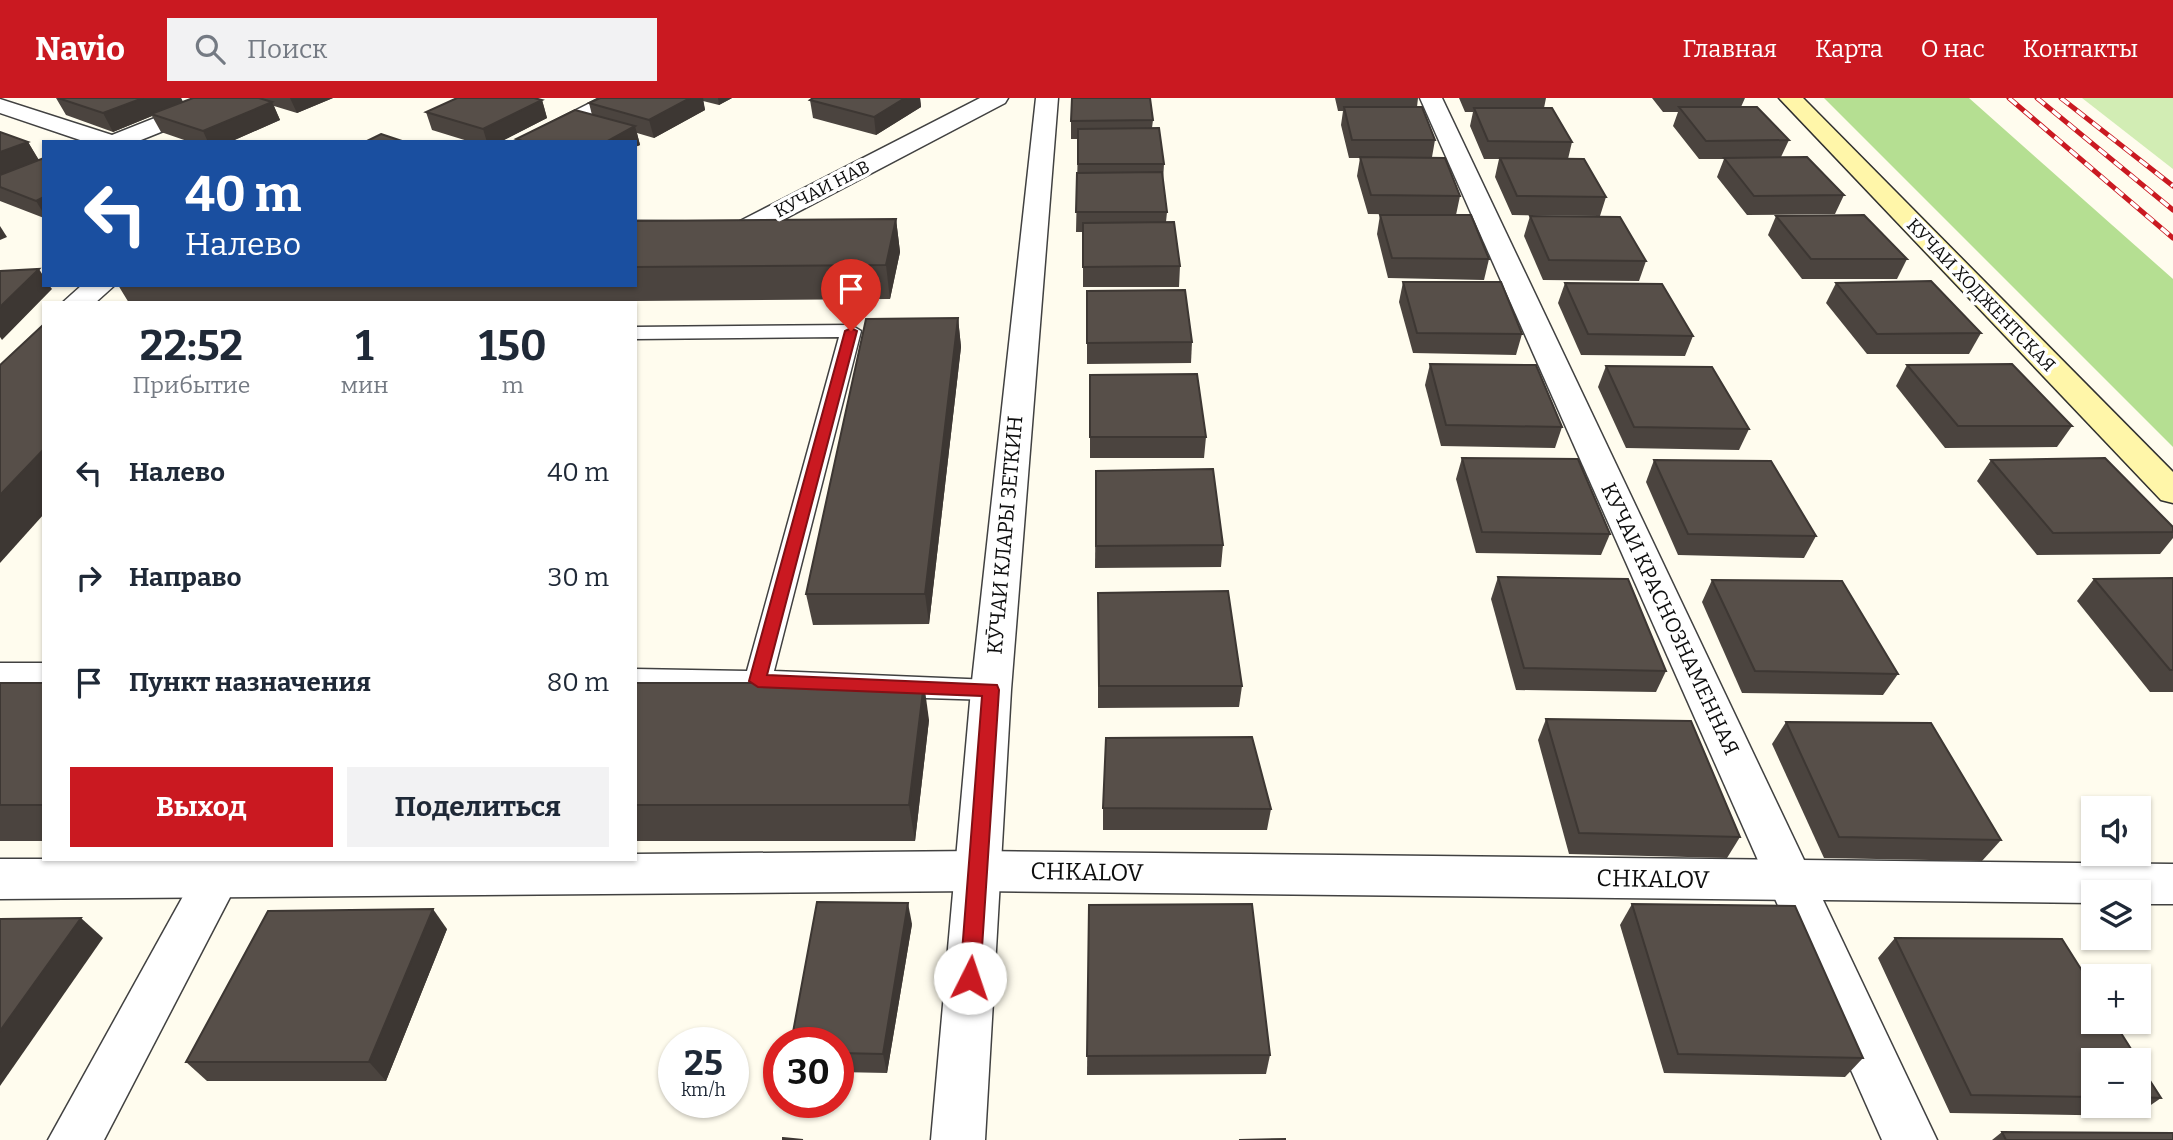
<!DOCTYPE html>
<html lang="ru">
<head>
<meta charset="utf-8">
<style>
  body { margin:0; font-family:Bitter,serif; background:#f2f2f3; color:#1f2937; height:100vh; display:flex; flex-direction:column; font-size:26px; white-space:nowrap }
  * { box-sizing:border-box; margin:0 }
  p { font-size:23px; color:#747a83 }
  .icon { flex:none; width:38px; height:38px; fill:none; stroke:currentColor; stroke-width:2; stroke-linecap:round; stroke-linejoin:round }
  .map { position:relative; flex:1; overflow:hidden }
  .drawer { position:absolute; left:42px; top:203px; width:595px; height:560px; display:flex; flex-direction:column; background:#fff; border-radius:0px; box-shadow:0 2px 5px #0004 }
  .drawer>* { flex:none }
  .guide { position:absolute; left:42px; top:42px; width:595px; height:147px; border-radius:0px; box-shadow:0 2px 5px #0004; background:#1a4fa0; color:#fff; overflow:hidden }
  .tools { position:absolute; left:2081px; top:698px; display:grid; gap:14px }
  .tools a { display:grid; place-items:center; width:70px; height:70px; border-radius:0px; background:#fff; box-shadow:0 2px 5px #0004; font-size:35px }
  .speed { position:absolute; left:658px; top:929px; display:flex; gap:14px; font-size:35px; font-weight:700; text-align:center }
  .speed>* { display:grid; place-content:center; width:91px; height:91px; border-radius:50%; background:#fff; box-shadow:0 2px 5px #0004; line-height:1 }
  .speed small { font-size:18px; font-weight:400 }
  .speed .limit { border:10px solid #d22; background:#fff; color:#111 }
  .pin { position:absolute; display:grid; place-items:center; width:60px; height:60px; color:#fff; margin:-72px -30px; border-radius:50% 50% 50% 0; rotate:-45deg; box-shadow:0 0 7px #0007 }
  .pin .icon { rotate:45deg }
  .me { position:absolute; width:77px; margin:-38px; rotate:4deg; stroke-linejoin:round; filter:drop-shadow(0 0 5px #0008) }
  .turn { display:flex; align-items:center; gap:24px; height:147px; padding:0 28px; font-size:32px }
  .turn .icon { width:91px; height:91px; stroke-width:2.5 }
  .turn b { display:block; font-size:49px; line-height:60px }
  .eta { display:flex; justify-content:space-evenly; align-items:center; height:119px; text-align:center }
  .eta b { font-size:42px; font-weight:700; line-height:49px }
  .cta { display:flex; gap:14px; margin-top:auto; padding:14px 28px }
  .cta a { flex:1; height:80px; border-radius:0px; background:#ca1921; color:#fff; font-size:28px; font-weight:700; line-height:80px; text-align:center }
  .cta a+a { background:#f2f2f3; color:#1f2937 }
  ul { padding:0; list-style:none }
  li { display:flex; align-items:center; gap:21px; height:105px; padding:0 28px }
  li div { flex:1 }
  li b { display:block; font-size:26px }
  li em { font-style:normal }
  header { display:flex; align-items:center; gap:42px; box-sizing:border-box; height:98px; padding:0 35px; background:#ca1921; color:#fff }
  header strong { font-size:33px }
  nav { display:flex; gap:38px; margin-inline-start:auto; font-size:24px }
  .search { width:490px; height:63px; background:#f2f2f3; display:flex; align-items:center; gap:18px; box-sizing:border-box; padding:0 24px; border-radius:0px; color:#747a83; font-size:26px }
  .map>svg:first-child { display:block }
  .green { fill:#d2edb4 }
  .forest { fill:#b5df92 }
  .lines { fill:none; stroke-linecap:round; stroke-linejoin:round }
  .service-casing { stroke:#414141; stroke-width:3 }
  .minor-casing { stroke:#414141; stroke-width:3 }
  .tertiary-casing { stroke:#414141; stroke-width:3 }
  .secondary-casing { stroke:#303030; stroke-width:3 }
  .service { fill:#fff; fill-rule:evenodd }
  .minor { fill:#fff; fill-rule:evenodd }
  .tertiary { fill:#fff; fill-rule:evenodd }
  .secondary { fill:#fff6a9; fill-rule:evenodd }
  .rail-casing { stroke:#ca1921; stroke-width:5 }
  .rail { stroke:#fff; stroke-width:3.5; stroke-dasharray:10; stroke-linecap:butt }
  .wall { fill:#4b443f }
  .shaded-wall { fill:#3d3733 }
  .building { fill:#574f49; stroke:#3d3733; stroke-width:2 }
  .route { fill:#ca1921; stroke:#831015; stroke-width:2 }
  .labels { text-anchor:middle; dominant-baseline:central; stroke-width:7; stroke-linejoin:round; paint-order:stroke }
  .far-street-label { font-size:18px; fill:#0e0e0e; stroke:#fff }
  .street-label { font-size:21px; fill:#0e0e0e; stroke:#fff }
  .near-street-label { font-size:24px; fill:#0e0e0e; stroke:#fff }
</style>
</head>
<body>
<header>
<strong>Navio</strong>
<div class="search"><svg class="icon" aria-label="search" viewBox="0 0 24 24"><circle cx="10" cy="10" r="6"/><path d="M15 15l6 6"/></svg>Поиск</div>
<nav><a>Главная</a><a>Карта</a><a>О нас</a><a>Контакты</a></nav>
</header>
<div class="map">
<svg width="2173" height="1042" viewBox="0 0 2173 1042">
  <rect width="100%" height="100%" fill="#fffcee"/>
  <polygon class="green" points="2082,0 2173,0 2173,71"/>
  <polygon class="forest" points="1824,0 1969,0 2173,181 2173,349"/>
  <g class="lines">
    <g class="service-casing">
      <g id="service">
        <polygon points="851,227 861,233 774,573 991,582 1001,585 1005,592 1001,599 991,602 635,591 635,571 747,573 839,239 635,241 635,229"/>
        <rect x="0" y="565" width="44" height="20"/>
      </g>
    </g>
    <g class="minor-casing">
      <g id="minor">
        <polygon points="205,0 236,0 233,5 136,44 86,44 0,15 0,1 112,37"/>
        <polygon points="600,0 628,0 625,5 550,44 519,44 523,39"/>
        <polygon points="980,0 1008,0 1005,5 752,138 635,139 635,123 738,124"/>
        <polygon points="1036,0 1058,0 1011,592 985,1042 931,1042 971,592"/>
        <polygon points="1420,0 1442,0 1937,1042 1882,1042"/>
        <polygon points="82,187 115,187 95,205 62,205"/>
        <polygon points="209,761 234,764 241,778 104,1042 48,1042 202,764"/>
      </g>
    </g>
    <g class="tertiary-casing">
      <polygon id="tertiary" points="978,753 2173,766 2173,806 2138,806 2138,794 2093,794 2093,805 978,793 0,801 0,761 635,761 635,756"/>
    </g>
    <g class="secondary-casing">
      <polygon id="secondary" points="1779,0 1803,0 2173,374 2173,405 2161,402"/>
    </g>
    <use href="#service" class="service"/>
    <use href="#minor" class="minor"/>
    <use href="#tertiary" class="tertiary"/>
    <use href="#secondary" class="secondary"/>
    <g class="rail-casing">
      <g id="rail">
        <polyline points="2009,0 2173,140"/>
        <polyline points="2037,0 2173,112"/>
        <polyline points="2061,0 2173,88"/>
      </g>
    </g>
    <use href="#rail" class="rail"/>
  </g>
  <g class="wall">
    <polygon points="56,0 181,0 183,4 193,0 333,0 297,15 274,8 280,22 230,44 190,44 161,34 152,18 113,34 66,17"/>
    <polygon points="600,0 732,0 719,7 703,3 705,12 654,40 637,35 640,47 635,49 635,44 517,44 516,41 592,17 589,5"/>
    <polygon points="813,0 920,0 921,9 876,37 813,20 810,2"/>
    <polygon points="1335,0 1418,0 1417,9 1435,42 1432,59 1460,98 1456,117 1368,116 1357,78 1360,60 1349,60 1341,27 1343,13 1338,13"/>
    <polygon points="1459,0 1546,0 1544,10 1572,44 1568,61 1606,99 1600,118 1512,117 1495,79 1499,61 1484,61 1470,28 1473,14 1465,14"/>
    <polygon points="1652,0 1745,0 1741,9 1789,42 1781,59 1844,97 1835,116 1747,117 1717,79 1724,61 1699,61 1673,28 1678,14 1663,14"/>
    <polygon points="542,2 547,20 500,44 471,44 432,32 426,14"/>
    <polygon points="1153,22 1152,30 1164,66 1163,83 1167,114 1166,124 1180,168 1179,189 1083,189 1083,134 1076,134 1078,41 1071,41 1071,23"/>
    <polygon points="0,34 28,44 39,62 44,60 44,120 0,103"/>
    <polygon points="1380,117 1489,161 1484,182 1388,180 1377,136"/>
    <polygon points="1530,118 1646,163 1639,183 1543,182 1524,138"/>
    <polygon points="1776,118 1907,161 1897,181 1802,181 1768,137"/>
    <polygon points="896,121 900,154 890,201 374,205 129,205 118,187 635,187 635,123"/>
    <polygon points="1403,184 1522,236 1516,257 1413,255 1399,204"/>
    <polygon points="1565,185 1693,238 1685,258 1581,257 1558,205"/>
    <polygon points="1836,185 1981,235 1969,256 1867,256 1826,205"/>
    <polygon points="1087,193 1192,244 1191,265 1087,266"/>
    <polygon points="958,220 961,249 929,526 813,527 806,496"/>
    <polygon points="1430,266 1562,329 1555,350 1441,348 1425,287"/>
    <polygon points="1907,267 2072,328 2057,349 1945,350 1896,288"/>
    <polygon points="1606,268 1749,331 1739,352 1626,350 1598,289"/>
    <polygon points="1090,277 1206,339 1204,360 1090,360"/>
    <polygon points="1462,360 1610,436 1601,457 1476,455 1456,381"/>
    <polygon points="1654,362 1816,438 1804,460 1678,457 1646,384"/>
    <polygon points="1991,362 2173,429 2173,440 2160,456 2037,457 1977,383"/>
    <polygon points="1096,373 1223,447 1221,469 1095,470"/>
    <polygon points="1498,479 1666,573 1656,594 1516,592 1491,501"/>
    <polygon points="2173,480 2173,594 2150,594 2077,503 2094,481"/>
    <polygon points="1712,482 1898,576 1883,597 1742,595 1702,504"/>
    <polygon points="1098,495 1242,588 1239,609 1098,610"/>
    <rect x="0" y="585" width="44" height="158"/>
    <polygon points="635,585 929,622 915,743 635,743"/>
    <polygon points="1546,621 1740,739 1727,760 1569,756 1538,642"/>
    <polygon points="1786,624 2001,742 1982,763 1824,760 1772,646"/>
    <polygon points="1103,710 1271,711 1267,732 1103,732"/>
    <polygon points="1632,806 1863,960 1845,979 1664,975 1620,827"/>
    <polygon points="1089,807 1270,957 1266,976 1087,977"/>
    <polygon points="912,826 887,975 838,974 838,945"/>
    <polygon points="447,831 386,983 207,983 186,964"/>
    <polygon points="1895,840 2093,962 2093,1008 2138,1008 2138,999 2161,1000 2135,1018 1950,1015 1878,860"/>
    <polygon points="2002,1034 2173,1042 1992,1042"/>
  </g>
  <g class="shaded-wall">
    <polygon points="143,0 181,0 184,6 151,16 152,18 113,34 103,15"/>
    <polygon points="290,0 333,0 297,15"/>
    <polygon points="690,0 703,0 705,12 654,40 649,22"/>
    <polygon points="718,0 732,0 719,7"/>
    <polygon points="905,0 920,0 921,9 876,37 874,19"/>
    <polygon points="542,2 547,20 500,44 487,44 483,31"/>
    <polygon points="272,4 280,22 230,44 208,44 203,33"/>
    <polygon points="635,28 640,47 635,49 635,44 606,44"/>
    <polygon points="28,44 39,63 0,78 0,54"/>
    <polygon points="44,99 44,116 36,103"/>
    <polygon points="896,121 900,154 890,201 886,167"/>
    <polygon points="0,128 7,139 0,142"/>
    <polygon points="39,171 44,179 44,187 49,187 52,191 2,242 0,239 0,209"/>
    <polygon points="958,220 961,249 929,526 925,496"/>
    <polygon points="44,351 44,416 0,465 0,397"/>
    <polygon points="924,585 929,622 915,743 909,707"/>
    <polygon points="908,805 912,826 887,975 883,956"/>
    <polygon points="433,811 447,831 386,983 369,964"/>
    <polygon points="81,820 103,840 0,988 0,933"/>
  </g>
  <g class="building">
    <polygon points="58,0 143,0 103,15"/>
    <polygon points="193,0 259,0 272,4 203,33 151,16"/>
    <polygon points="457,0 534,0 542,2 483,31 426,14"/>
    <polygon points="600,0 690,0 649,22 589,5"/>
    <polygon points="813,0 905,0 874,19 810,2"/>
    <polygon points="1072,0 1150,0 1153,22 1071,23"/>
    <polygon points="1344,9 1422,9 1435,42 1352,42"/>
    <polygon points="1679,9 1757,9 1789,42 1706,43"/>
    <polygon points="1474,10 1552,10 1572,44 1488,43"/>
    <polygon points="575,12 635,28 606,44 525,44 516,41"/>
    <polygon points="1159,30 1164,66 1078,66 1078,31"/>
    <polygon points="0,34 28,44 0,54"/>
    <polygon points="381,36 405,44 365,44"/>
    <polygon points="1360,59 1445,60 1460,98 1371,97"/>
    <polygon points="1807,59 1844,97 1754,98 1724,60"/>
    <polygon points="44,60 44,99 36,103 0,89 0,77"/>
    <polygon points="1500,60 1584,61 1606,99 1517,98"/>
    <polygon points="1162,74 1167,114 1076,114 1077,75"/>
    <polygon points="1380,117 1471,117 1489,161 1392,160"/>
    <polygon points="1864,117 1907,161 1811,161 1776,118"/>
    <polygon points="1530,118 1620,119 1646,163 1549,162"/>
    <polygon points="896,121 886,167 635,169 635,123"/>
    <polygon points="1174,124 1180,168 1083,169 1083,125"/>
    <polygon points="39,171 0,209 0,173"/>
    <polygon points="1931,183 1981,235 1877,236 1836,185"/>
    <polygon points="1403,184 1501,184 1522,236 1417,235"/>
    <polygon points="1565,185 1662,186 1693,238 1588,236"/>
    <polygon points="1185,192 1192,244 1087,245 1087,193"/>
    <polygon points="958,220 925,496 806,496 866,221"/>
    <polygon points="44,226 44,351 0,397 0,267"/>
    <polygon points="1430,266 1536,267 1562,329 1446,327"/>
    <polygon points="2012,266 2072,328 1958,328 1907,267"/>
    <polygon points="1606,268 1712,269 1749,331 1634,329"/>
    <polygon points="1197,276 1206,339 1090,339 1090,277"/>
    <polygon points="1462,360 1578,361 1610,436 1482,434"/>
    <polygon points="2105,360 2173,429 2173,434 2053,435 1991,362"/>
    <polygon points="1654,362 1771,363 1816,438 1688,436"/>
    <polygon points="1213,371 1223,447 1096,448 1096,373"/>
    <polygon points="1498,479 1628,481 1666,573 1524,570"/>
    <polygon points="2173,480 2173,572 2170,572 2094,481"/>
    <polygon points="1712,482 1842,483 1898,576 1755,573"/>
    <polygon points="1228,493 1242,588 1099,588 1098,495"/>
    <rect x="0" y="585" width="44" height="122"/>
    <polygon points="635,585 924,585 909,707 635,707"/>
    <polygon points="1546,621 1691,623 1740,739 1579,735"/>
    <polygon points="1786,624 1931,625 2001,742 1839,739"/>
    <polygon points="1252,639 1271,711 1103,710 1106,640"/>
    <polygon points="817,804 908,805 883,956 838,955 838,945 791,945"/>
    <polygon points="1252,806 1270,957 1087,958 1089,807"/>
    <polygon points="1632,806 1795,808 1863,960 1678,956"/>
    <polygon points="433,811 369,964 186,964 268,813"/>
    <polygon points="81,820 0,933 0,821"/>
    <polygon points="1895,840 2062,841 2093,890 2093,924 2114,924 2138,962 2093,962 2093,999 1971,997"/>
    <polygon points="2138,964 2161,1000 2138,999"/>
    <polygon points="2002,1034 2173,1035 2173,1042 2006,1042"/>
    <polygon points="783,1040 803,1042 783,1042"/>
    <polygon points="1285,1041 1285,1042 1239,1042"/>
  </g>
  <polygon class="route" points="851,230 857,233 767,577 997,587 999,592 980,880 977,887 970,890 963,887 960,880 982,598 758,589 749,583 845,233"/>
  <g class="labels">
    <g class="far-street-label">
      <text transform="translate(822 91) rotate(-27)">КУЧАИ НАВ</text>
      <text transform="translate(1981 197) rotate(46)">КУЧАИ ХОДЖЕНТСКАЯ</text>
    </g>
    <g class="street-label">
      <text transform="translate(1005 437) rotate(-85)">КӮЧАИ КЛАРЫ ЗЕТКИН</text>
      <text transform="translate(1670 521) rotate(65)">КУЧАИ КРАСНОЗНАМЕННАЯ</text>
    </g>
    <g class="near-street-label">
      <text transform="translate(1087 774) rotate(1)">CHKALOV</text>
      <text transform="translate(1653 781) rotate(1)">CHKALOV</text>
    </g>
  </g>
</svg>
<div class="tools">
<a><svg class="icon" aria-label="sound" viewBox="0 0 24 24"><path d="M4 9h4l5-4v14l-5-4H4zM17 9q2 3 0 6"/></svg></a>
<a><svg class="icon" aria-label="layers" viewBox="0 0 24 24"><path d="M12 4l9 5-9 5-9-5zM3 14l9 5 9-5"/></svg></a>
<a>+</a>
<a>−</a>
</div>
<div class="speed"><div>25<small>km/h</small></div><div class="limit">30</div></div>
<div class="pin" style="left:851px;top:233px;background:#d93025"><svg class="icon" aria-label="arrive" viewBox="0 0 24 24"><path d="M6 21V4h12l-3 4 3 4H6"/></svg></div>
<svg class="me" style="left:970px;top:880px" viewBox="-20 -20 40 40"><circle r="19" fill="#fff"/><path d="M0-13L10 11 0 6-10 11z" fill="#ca1921"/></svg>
<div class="guide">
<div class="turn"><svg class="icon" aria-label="left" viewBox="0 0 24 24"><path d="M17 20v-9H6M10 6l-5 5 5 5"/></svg><div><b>40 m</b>Налево</div></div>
</div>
<section class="drawer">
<div class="eta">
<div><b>22:52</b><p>Прибытие</p></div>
<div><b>1</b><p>мин</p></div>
<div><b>150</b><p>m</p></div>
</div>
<ul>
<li><svg class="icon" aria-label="left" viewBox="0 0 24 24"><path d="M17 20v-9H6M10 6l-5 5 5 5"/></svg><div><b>Налево</b></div><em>40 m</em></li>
<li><svg class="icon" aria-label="right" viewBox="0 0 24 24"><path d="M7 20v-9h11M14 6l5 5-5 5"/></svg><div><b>Направо</b></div><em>30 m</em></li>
<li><svg class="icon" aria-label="arrive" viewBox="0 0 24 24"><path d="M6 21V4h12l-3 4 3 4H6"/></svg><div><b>Пункт назначения</b></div><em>80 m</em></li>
</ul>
<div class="cta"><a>Выход</a><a>Поделиться</a></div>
</section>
</div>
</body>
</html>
